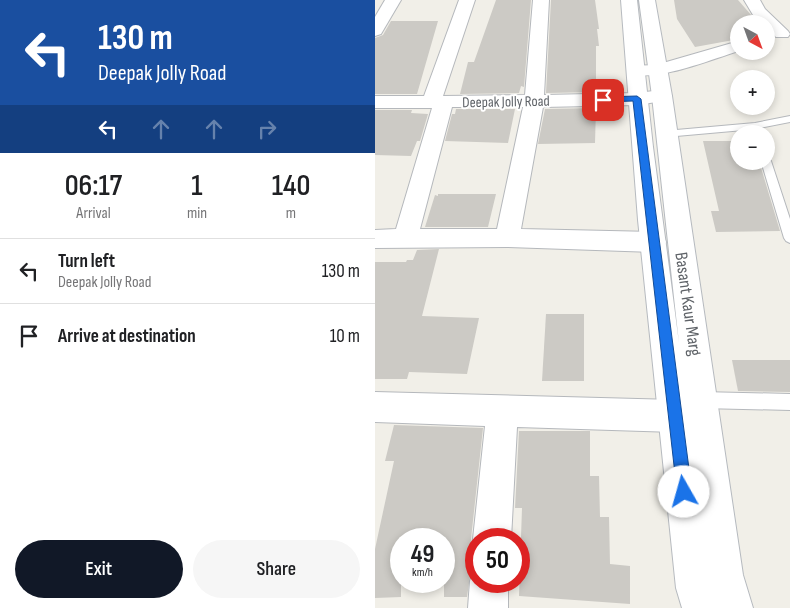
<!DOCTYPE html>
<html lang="en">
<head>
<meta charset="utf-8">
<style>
  body { margin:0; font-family:"Sofia Sans Condensed",sans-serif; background:#f6f6f6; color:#202124; height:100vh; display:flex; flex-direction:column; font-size:19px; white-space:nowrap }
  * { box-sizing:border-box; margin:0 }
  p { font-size:16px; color:#757577 }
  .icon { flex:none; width:28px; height:28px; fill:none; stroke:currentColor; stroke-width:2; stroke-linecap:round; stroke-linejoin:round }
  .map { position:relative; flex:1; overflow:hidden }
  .details { display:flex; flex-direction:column; background:#fff; width:375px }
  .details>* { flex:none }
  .banner { background:#1a4fa0; color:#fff; overflow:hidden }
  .needle { width:32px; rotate:139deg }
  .tools { position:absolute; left:355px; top:15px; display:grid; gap:10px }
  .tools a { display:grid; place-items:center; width:45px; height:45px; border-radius:50%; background:#fff; box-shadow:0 2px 8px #0003; font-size:25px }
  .speed { position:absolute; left:15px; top:528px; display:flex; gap:10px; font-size:25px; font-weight:700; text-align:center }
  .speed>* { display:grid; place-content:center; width:65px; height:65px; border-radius:50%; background:#fff; box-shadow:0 2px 8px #0003; line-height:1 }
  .speed small { font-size:12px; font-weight:400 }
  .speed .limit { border:8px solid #d22; background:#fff; color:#111 }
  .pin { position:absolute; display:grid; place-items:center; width:42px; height:42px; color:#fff; margin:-21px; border-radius:10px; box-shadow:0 2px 8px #0006 }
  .me { position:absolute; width:55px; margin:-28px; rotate:353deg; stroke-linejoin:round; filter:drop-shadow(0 0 4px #0008) }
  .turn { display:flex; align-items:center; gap:18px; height:105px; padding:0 15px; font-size:22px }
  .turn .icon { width:65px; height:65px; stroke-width:2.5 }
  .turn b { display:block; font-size:35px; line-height:42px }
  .lanes { display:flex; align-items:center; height:48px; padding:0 15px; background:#0003; justify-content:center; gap:25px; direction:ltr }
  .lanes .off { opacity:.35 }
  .eta { display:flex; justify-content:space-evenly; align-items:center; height:85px; text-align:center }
  .eta b { font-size:30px; font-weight:600; line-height:35px }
  .action { display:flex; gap:10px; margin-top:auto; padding:10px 15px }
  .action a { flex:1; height:58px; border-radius:30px; background:#111827; color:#fff; font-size:20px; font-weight:600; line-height:58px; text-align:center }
  .action a+a { background:#f6f6f6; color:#202124 }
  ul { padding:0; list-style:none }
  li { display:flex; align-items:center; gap:15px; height:65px; padding:0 15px; border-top:1px solid #e0e0e0 }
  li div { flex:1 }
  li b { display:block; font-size:19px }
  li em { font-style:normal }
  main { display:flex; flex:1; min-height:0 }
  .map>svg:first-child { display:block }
  .building { fill:#cccac5 }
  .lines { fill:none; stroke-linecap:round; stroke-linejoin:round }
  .service-casing { stroke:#b5b8bc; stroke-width:2 }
  .minor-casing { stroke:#b5b8bc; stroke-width:2 }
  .secondary-casing { stroke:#b6babf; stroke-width:2 }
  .service { fill:#fff; fill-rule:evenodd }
  .minor { fill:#fff; fill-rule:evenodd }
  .secondary { fill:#fff; fill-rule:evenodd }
  .route { fill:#1a73e8; stroke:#114b97 }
  .labels { text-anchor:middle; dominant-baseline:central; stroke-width:4; stroke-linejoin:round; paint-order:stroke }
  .far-street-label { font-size:15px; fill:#5f6368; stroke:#fff }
  .street-label { font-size:18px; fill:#5f6368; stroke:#fff }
</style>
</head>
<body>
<main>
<section class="details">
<div class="banner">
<div class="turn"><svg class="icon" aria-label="left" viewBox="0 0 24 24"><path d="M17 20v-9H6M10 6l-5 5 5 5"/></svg><div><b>130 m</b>Deepak Jolly Road</div></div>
<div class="lanes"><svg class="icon" aria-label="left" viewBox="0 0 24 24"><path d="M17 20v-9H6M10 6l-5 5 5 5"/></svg><svg class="icon off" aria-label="ahead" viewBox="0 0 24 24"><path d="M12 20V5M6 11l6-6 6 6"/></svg><svg class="icon off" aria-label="ahead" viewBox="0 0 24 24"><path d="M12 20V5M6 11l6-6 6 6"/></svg><svg class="icon off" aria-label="right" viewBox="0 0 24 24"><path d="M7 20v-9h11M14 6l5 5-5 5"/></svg></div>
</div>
<div class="eta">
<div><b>06:17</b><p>Arrival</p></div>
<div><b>1</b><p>min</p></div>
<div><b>140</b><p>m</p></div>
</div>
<ul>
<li><svg class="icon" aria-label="left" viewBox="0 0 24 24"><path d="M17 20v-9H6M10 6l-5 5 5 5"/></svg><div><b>Turn left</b><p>Deepak Jolly Road</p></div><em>130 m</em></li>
<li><svg class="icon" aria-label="arrive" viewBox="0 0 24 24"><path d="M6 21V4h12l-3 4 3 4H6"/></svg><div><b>Arrive at destination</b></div><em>10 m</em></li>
</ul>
<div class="action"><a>Exit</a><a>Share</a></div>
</section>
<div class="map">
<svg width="415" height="608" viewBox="0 0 415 608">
  <rect width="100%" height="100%" fill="#f1efe8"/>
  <g class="building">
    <polygon points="121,0 156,0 149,87 146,86 144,93 85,94 93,62 99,62"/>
    <polygon points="176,0 220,0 224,29 222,29 224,46 221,46 221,92 171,93"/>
    <polygon points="299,0 363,0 384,24 364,24 364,39 320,47 302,19"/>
    <polygon points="16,21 63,21 42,94 0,94 0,38 8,35"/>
    <polygon points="221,108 220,143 163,144 170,109"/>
    <polygon points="81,109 140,109 133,143 70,141 77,114 80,114"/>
    <polygon points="0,110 37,110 36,113 53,114 45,141 42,141 36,156 0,155"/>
    <polygon points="328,141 364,141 364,161 384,161 405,231 341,232 336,211 344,211"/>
    <polygon points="63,194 121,194 113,227 50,227 60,195 63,196"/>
    <polygon points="64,249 47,316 104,318 92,374 34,372 32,379 0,379 0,262 31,262 32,260 38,260 42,250"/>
    <polygon points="171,314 209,314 209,381 167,381"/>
    <polygon points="357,360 415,360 415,392 363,391"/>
    <polygon points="19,425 108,428 96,539 99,547 98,556 92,597 69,597 69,539 26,539 26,597 0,598 0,549 19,461 10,461"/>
    <polygon points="144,431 215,431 215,476 224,476 225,517 234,517 235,564 255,566 255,604 144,596 147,508 140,508"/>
  </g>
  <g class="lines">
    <g class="service-casing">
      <g id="service">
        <polygon points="415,116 415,122 380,129 290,137 285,134 290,131 380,123"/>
        <polygon points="391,157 396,161 415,219 415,243 411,241 409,238 386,161 391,161"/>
        <polygon points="326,392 415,394 415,410 326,408 320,405 318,400 320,395"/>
      </g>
    </g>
    <g class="minor-casing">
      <g id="minor">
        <polygon points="10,0 26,0 6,34 0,36 0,17"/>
        <path d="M84,0H100L68,96L150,95L158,0H174L169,95L262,93L287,90L294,92L297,96L294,100L262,105L168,107L146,229L279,232L288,235L291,242L288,249L279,252L132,247L0,248V230L21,229L57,108H0V96H49ZM77,107H148L122,229H45Z"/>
        <polygon points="369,0 385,0 390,9 413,31 415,34 413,37 401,37 391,28 391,24 387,24 378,15"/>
        <path d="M364,41V51C334,60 285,81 255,74L252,70L255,66L281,65Z"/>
        <polygon points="0,392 300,400 311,405 316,416 311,427 300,432 142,427 136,539 101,539 101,546 98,539 110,426 0,422"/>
        <polygon points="100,567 101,581 133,581 133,608 93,608 95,581"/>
      </g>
    </g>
    <g class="secondary-casing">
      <polygon id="secondary" points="246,0 262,0 278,147 304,343 277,96 264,0 280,0 297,96 368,575 378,608 307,608 301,588 263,220"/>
    </g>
    <use href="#service" class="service"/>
    <use href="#minor" class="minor"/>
    <use href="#secondary" class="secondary"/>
  </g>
  <polygon class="route" points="262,96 266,99 317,492 315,498 309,500 304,498 302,492 258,101 228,102 224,100 228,97"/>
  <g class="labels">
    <g class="far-street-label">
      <text transform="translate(131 102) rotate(-1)">Deepak Jolly Road</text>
    </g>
    <g class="street-label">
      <text transform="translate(313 304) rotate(82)">Basant Kaur Marg</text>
    </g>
  </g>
</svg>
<div class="tools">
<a><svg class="needle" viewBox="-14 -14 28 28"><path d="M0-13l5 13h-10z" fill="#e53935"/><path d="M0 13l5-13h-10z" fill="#757577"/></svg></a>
<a>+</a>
<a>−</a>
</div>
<div class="speed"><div>49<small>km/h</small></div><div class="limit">50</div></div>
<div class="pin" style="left:228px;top:100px;background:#d93025"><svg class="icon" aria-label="arrive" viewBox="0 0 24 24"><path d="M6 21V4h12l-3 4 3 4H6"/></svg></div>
<svg class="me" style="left:309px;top:492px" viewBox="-20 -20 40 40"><circle r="19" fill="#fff"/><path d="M0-13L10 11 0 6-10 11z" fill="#1a73e8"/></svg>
</div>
</main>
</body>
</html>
